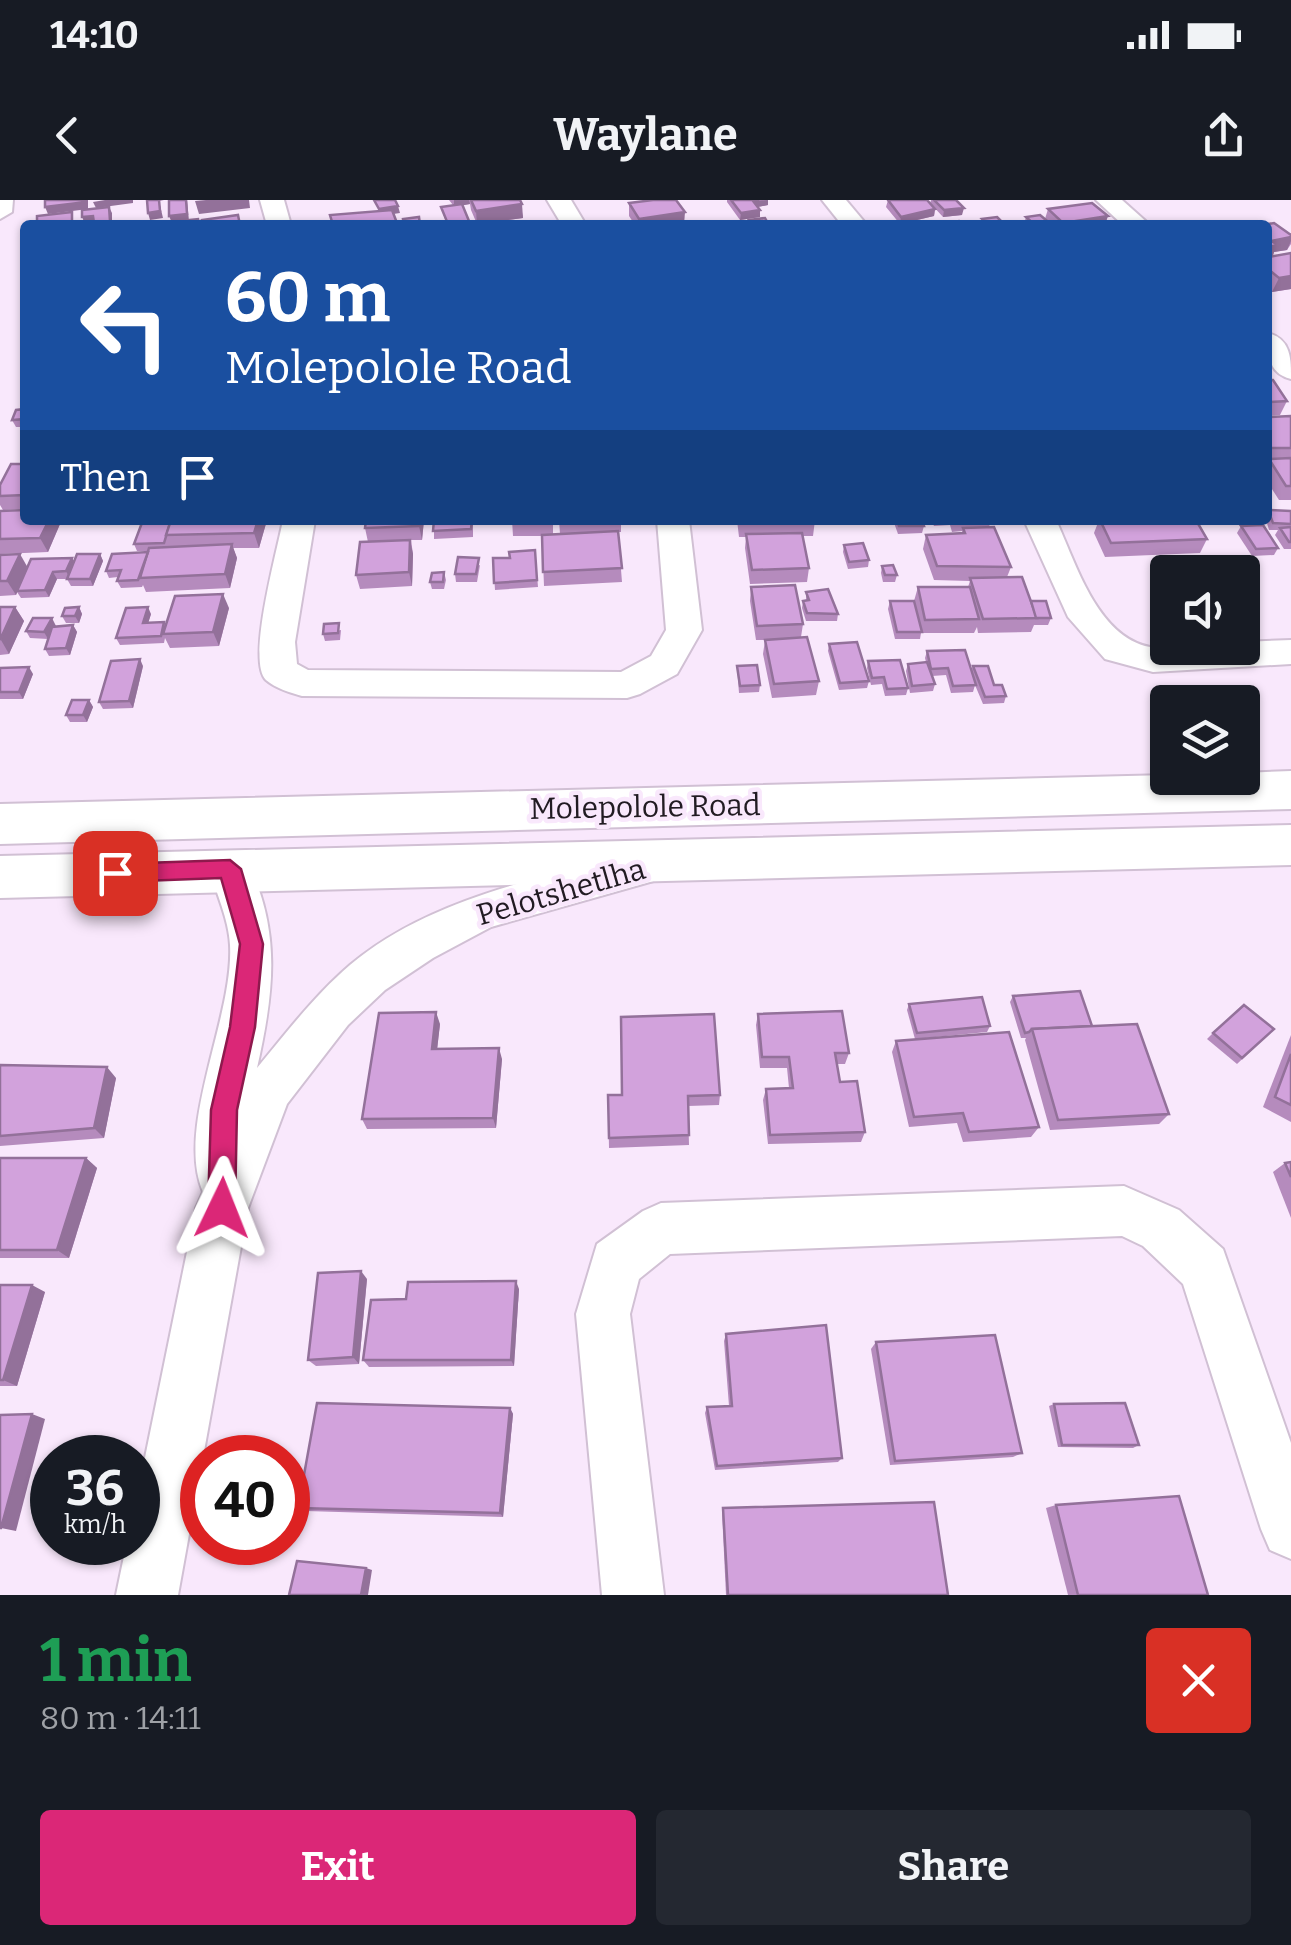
<!DOCTYPE html>
<html lang="en">
<head>
<meta charset="utf-8">
<style>
  body { margin:0; font-family:Bitter,serif; background:#242831; color:#f1f3f6; height:100vh; display:flex; flex-direction:column; font-size:38px; white-space:nowrap }
  * { box-sizing:border-box; margin:0 }
  p { font-size:32px; color:#9ea1a6 }
  .icon { flex:none; width:55px; height:55px; fill:none; stroke:currentColor; stroke-width:2; stroke-linecap:round; stroke-linejoin:round }
  .map { position:relative; height:1395px; overflow:hidden }
  .side { display:flex; flex-direction:column; background:#171b24; flex:1 }
  .side>* { flex:none }
  .top-card { position:absolute; left:20px; top:20px; width:1252px; height:305px; border-radius:10px; box-shadow:0 2px 8px #0004; background:#1a4fa0; color:#fff; overflow:hidden }
  .tools { position:absolute; left:1150px; top:355px; display:grid; gap:20px }
  .tools a { display:grid; place-items:center; width:110px; height:110px; border-radius:10px; background:#171b24; box-shadow:0 2px 8px #0004; font-size:50px }
  .speed { position:absolute; left:30px; top:1235px; display:flex; gap:20px; font-size:50px; font-weight:700; text-align:center }
  .speed>* { display:grid; place-content:center; width:130px; height:130px; border-radius:50%; background:#171b24; box-shadow:0 2px 8px #0004; line-height:1 }
  .speed small { font-size:25px; font-weight:400 }
  .speed .limit { border:15px solid #d22; background:#fff; color:#111 }
  .pin { position:absolute; display:grid; place-items:center; width:85px; height:85px; color:#fff; margin:-42px; border-radius:20px; box-shadow:0 5px 15px #0006 }
  .me { position:absolute; width:110px; margin:-55px; rotate:2deg; stroke-linejoin:round; filter:drop-shadow(0 0 8px #0008) }
  .turn { display:flex; align-items:center; gap:35px; height:210px; padding:0 40px; font-size:45px }
  .turn .icon { width:130px; height:130px; stroke-width:2.5 }
  .turn b { display:block; font-size:70px; line-height:85px }
  .then { display:flex; align-items:center; height:95px; padding:0 40px; background:#0003; gap:20px; font-size:38px }
  .round { display:grid; place-items:center; flex:none; width:105px; height:105px; border-radius:10px; background:#242831 }
  .head { display:flex; align-items:center; justify-content:space-between; height:170px; padding:0 40px }
  h1 { font-size:60px; font-weight:700; line-height:75px; color:#1e9e55 }
  .action { display:flex; gap:20px; margin-top:auto; padding:20px 40px }
  .action a { flex:1; height:115px; border-radius:10px; background:#db2777; color:#fff; font-size:40px; font-weight:700; line-height:115px; text-align:center }
  .action a+a { background:#242831; color:#f1f3f6 }
  .status { display:flex; justify-content:space-between; align-items:center; height:70px; padding:0 50px; background:#171b24; direction:ltr }
  .status svg { height:28px; fill:currentColor }
  header { display:flex; justify-content:space-between; align-items:center; height:130px; padding:0 40px; background:#171b24; font-size:45px; font-weight:700 }
  .map>svg:first-child { display:block }
  .lines { fill:none; stroke-linecap:round; stroke-linejoin:round }
  .minor-casing { stroke:#d1c0d4; stroke-width:4 }
  .major-casing { stroke:#d1c0d4; stroke-width:4 }
  .minor { fill:#fff; fill-rule:evenodd }
  .major { fill:#fff; fill-rule:evenodd }
  .wall { fill:#b58bbd }
  .shaded-wall { fill:#93719a }
  .building { fill:#d2a2dc; stroke:#93719a; stroke-width:2.5 }
  .route { fill:#db2777; stroke:#8e194d; stroke-width:2.5 }
  .labels { text-anchor:middle; dominant-baseline:central; stroke-width:9; stroke-linejoin:round; paint-order:stroke }
  .street-label { font-size:30px; fill:#211b22; stroke:#f9e8fc }
</style>
</head>
<body>
<div class="status"><b>14:10</b><svg viewBox="0 0 49 12"><path d="M0 12V9h3v3zM5 12V6h3v6zM10 12V3h3v9zM15 12V0h3v12zM26 1h20v11H26zM47 4h2v5h-2z"/></svg></div>
<header><svg class="icon" aria-label="back" viewBox="0 0 24 24"><path d="M15 5l-7 7 7 7"/></svg>Waylane<svg class="icon" aria-label="share" viewBox="0 0 24 24"><path d="M12 15V3M7 8l5-5 5 5M5 13v7h14v-7"/></svg></header>
<div class="map">
<svg width="1291" height="1395" viewBox="0 0 1291 1395">
  <rect width="100%" height="100%" fill="#f9e8fc"/>
  <g class="lines">
    <g class="minor-casing">
      <g id="minor">
        <polygon points="0,0 13,0 12,12 0,19"/>
        <polygon points="260,0 284,0 291,25 267,25"/>
        <polygon points="547,0 571,0 586,25 562,25"/>
        <polygon points="822,0 846,0 867,25 842,25"/>
        <polygon points="1096,0 1122,0 1150,25 1123,25"/>
        <path d="M1268,133C1291,139 1291,159 1291,179C1268,174 1267,153 1268,133Z"/>
        <path d="M283,320H315L295,442L297,464L308,470L621,472L651,456L666,430L657,320H689L702,430L677,474L640,494L627,498L302,496C291,493 275,488 266,480C246,461 278,348 283,320Z"/>
        <path d="M1024,320H1056C1076,363 1097,437 1150,447C1178,452 1212,448 1242,448V442L1291,440V464L1153,472L1105,459L1068,417Z"/>
        <path d="M642,651L657,656L663,668L657,680L491,727L433,758L385,790L348,825L287,904L248,1008L178,1395H116L127,1342H138V1292L196,1008L203,992C175,927 234,817 230,745C229,720 216,692 209,669L215,657L230,652L245,657C282,729 274,792 257,868C287,832 314,796 350,765C431,697 542,678 642,651Z"/>
        <polygon points="1124,986 1179,1010 1223,1049 1291,1243 1291,1359 1270,1350 1261,1329 1183,1084 1143,1046 1122,1036 670,1054 639,1079 630,1114 664,1395 602,1395 576,1114 597,1044 643,1011 661,1003"/>
      </g>
    </g>
    <g class="major-casing">
      <g id="major">
        <polygon points="1291,571 1291,609 0,644 0,604 1168,575 1242,578 1242,573"/>
        <polygon points="1291,625 1291,665 0,698 0,656"/>
      </g>
    </g>
    <use href="#minor" class="minor"/>
    <use href="#major" class="major"/>
  </g>
  <g class="wall">
    <polygon points="449,0 520,0 523,18 477,24 471,10 470,4 462,5 469,25 447,25 441,7 453,5"/>
    <polygon points="727,0 768,0 768,5 758,7 760,17 740,20 727,2"/>
    <polygon points="888,0 930,4 931,0 956,0 962,15 943,17 932,5 935,9 934,16 900,24 886,7"/>
    <polygon points="629,3 684,24 693,25 635,25 629,16"/>
    <polygon points="1048,9 1105,25 1024,24 1026,17 1045,19"/>
    <polygon points="1268,25 1289,34 1291,33 1291,44 1287,50 1274,52 1273,56 1291,53 1291,89 1272,92 1268,88"/>
    <polygon points="1268,180 1287,201 1280,215 1268,216"/>
    <polygon points="25,209 25,227 16,227 12,220"/>
    <polygon points="1291,216 1291,300 1279,300 1268,283 1268,217"/>
    <polygon points="25,264 25,309 3,310 0,305 0,285"/>
    <polygon points="1268,310 1291,311 1291,349 1284,349 1275,335 1278,330 1269,330 1266,320 1268,320"/>
    <polygon points="0,311 60,324 48,352 0,354"/>
    <polygon points="143,320 267,320 259,348 233,348 237,358 230,388 146,392 143,385 142,387 121,388 117,381 118,377 109,378 106,371 148,352 148,351 137,351 134,344"/>
    <polygon points="424,320 422,340 411,340 413,354 412,386 360,389 356,375 368,342 365,328"/>
    <polygon points="434,320 473,320 473,337 434,339"/>
    <polygon points="512,320 553,320 553,334 560,334 559,320 621,320 621,332 618,332 622,382 544,386 542,336 513,336"/>
    <polygon points="737,320 815,320 813,336 803,336 809,368 807,382 750,384 745,348 746,337 739,337"/>
    <polygon points="893,320 922,320 924,326 922,333 898,334"/>
    <polygon points="931,320 991,320 989,327 1011,367 1007,377 1031,401 1051,418 1048,425 1034,425 1031,432 978,433 977,427 974,433 921,433 920,439 895,439 888,409 890,401 914,401 918,387 968,387 970,381 934,380 923,349 926,335 962,333 962,331 952,332 950,325 934,326"/>
    <polygon points="1099,320 1207,339 1200,353 1105,357 1094,333"/>
    <polygon points="1241,326 1278,348 1274,355 1252,356 1237,333"/>
    <polygon points="844,345 869,360 868,367 848,369 843,352"/>
    <polygon points="535,350 538,387 495,390 493,358 510,358"/>
    <polygon points="100,354 103,361 93,386 71,386 67,379 57,379 49,397 21,398 17,392 16,395 0,396 0,355 27,367 72,358 74,362"/>
    <polygon points="480,365 477,382 456,382 455,374"/>
    <polygon points="882,366 897,375 895,382 883,382 881,373"/>
    <polygon points="444,372 446,380 444,389 432,389 430,382"/>
    <polygon points="751,387 803,424 801,437 819,481 816,495 772,498 763,454 765,440 756,440 750,401"/>
    <polygon points="806,392 838,414 837,421 806,421 802,408 803,401 806,401"/>
    <polygon points="0,407 15,407 24,421 9,454 0,455"/>
    <polygon points="79,407 82,414 79,423 66,423 62,416"/>
    <polygon points="229,408 219,446 170,448 165,438 164,443 120,445 116,438 151,414 148,423 164,422 166,425"/>
    <polygon points="73,425 77,432 70,455 49,456 45,449 48,439 30,438 26,431 56,426"/>
    <polygon points="341,430 340,440 325,441 323,434"/>
    <polygon points="829,444 869,481 867,488 839,490 828,451"/>
    <polygon points="927,451 971,471 973,466 1006,496 1004,503 983,504 975,485 973,492 951,493 946,475 932,476 935,484 933,491 910,493 906,471 908,464 926,462 925,458"/>
    <polygon points="868,461 908,488 906,495 885,496 882,484 871,485 867,468"/>
    <polygon points="143,466 133,508 103,509 99,502"/>
    <polygon points="737,466 760,485 759,492 739,493"/>
    <polygon points="0,468 33,474 23,499 0,499"/>
    <polygon points="89,500 93,507 87,522 70,522 66,515"/>
    <polygon points="1013,796 1092,826 1169,914 1159,924 1050,930 1025,840 1026,838 1021,838 1010,802"/>
    <polygon points="909,804 990,826 987,832 915,839 907,810"/>
    <polygon points="758,814 849,853 845,864 837,864 840,882 865,932 861,942 768,944 763,900 766,889 789,888 787,868 760,868 756,825"/>
    <polygon points="440,824 437,849 502,859 496,928 367,929 362,919"/>
    <polygon points="1274,829 1237,864 1207,839 1213,833"/>
    <polygon points="1291,835 1291,922 1263,907"/>
    <polygon points="896,841 1039,927 1031,937 963,942 957,923 909,927 892,852"/>
    <polygon points="0,865 116,878 104,938 0,946"/>
    <polygon points="608,895 720,895 719,905 688,906 689,945 609,948"/>
    <polygon points="0,958 86,958 97,968 69,1058 0,1058"/>
    <polygon points="1291,962 1291,1018 1273,972 1285,963"/>
    <polygon points="367,1079 359,1164 316,1166 308,1160"/>
    <polygon points="0,1085 45,1092 17,1186 0,1186"/>
    <polygon points="519,1089 514,1166 369,1167 363,1160 406,1099"/>
    <polygon points="726,1134 842,1258 838,1262 715,1270 705,1213 707,1207 729,1206 724,1141"/>
    <polygon points="876,1142 1022,1253 1013,1257 890,1265 871,1149"/>
    <polygon points="1054,1204 1139,1245 1133,1248 1058,1247 1049,1206"/>
    <polygon points="510,1208 513,1214 503,1317 306,1311 298,1308"/>
    <polygon points="1056,1305 1208,1395 1068,1395 1046,1308"/>
    <polygon points="723,1308 948,1395 726,1395 722,1312"/>
  </g>
  <g class="shaded-wall">
    <polygon points="86,0 88,0 88,9 48,14 45,7"/>
    <polygon points="105,0 133,0 133,3 96,8 93,2"/>
    <polygon points="152,0 164,0 159,1 163,18 150,20 148,13"/>
    <polygon points="187,0 189,21 172,23 169,16"/>
    <polygon points="206,0 249,0 250,8 199,14 195,1"/>
    <polygon points="454,0 469,0 470,4 454,7"/>
    <polygon points="768,0 768,5 752,8 753,1"/>
    <polygon points="522,4 523,18 477,24 476,11"/>
    <polygon points="398,6 400,13 380,16 379,9"/>
    <polygon points="109,7 112,13 112,25 94,25 94,23"/>
    <polygon points="964,8 962,15 943,17 944,10"/>
    <polygon points="935,9 934,16 900,24 901,17"/>
    <polygon points="760,10 760,17 740,20 741,13"/>
    <polygon points="685,12 684,25 639,25 639,19"/>
    <polygon points="93,16 96,23 85,24 82,17"/>
    <polygon points="1108,16 1105,25 1062,25 1063,23"/>
    <polygon points="469,21 469,25 448,25 448,24"/>
    <polygon points="1291,37 1291,41 1287,50 1274,52 1272,58 1268,59 1268,47 1271,41"/>
    <polygon points="1291,76 1291,89 1272,92 1279,78"/>
    <polygon points="49,320 58,320 60,324 48,352 40,338"/>
    <polygon points="258,320 267,320 259,348 254,333"/>
    <polygon points="420,320 424,320 422,340 419,326"/>
    <polygon points="410,340 413,354 412,386 409,372"/>
    <polygon points="232,344 237,358 230,388 225,374"/>
    <polygon points="20,354 28,368 16,395 7,381"/>
    <polygon points="100,354 103,361 93,386 90,379"/>
    <polygon points="72,358 76,365 70,379 66,371"/>
    <polygon points="53,372 57,379 49,397 45,390"/>
    <polygon points="223,394 229,408 219,446 213,432"/>
    <polygon points="15,407 24,421 9,454 1,440"/>
    <polygon points="79,407 82,414 79,423 75,416"/>
    <polygon points="148,407 151,414 146,430 143,423"/>
    <polygon points="52,418 56,426 48,439 44,432"/>
    <polygon points="73,425 77,432 70,455 66,448"/>
    <polygon points="140,459 143,466 133,508 129,501"/>
    <polygon points="29,467 33,474 23,499 19,492"/>
    <polygon points="89,500 93,507 87,522 83,515"/>
    <polygon points="436,812 440,824 436,859 432,849"/>
    <polygon points="499,848 502,859 496,928 493,918"/>
    <polygon points="107,867 116,878 104,938 94,928"/>
    <polygon points="86,958 97,968 69,1058 57,1050"/>
    <polygon points="361,1071 367,1079 359,1164 353,1157"/>
    <polygon points="516,1081 519,1089 514,1166 511,1160"/>
    <polygon points="32,1085 45,1092 17,1186 3,1180"/>
    <polygon points="510,1208 513,1214 503,1317 500,1313"/>
    <polygon points="32,1214 45,1219 16,1331 1,1328"/>
    <polygon points="366,1368 372,1370 368,1395 361,1395"/>
  </g>
  <g class="building">
    <polygon points="45,0 86,0 86,2 45,7"/>
    <polygon points="147,0 159,0 160,11 148,13"/>
    <polygon points="169,0 186,0 187,14 169,16"/>
    <polygon points="374,0 395,0 398,6 379,9"/>
    <polygon points="471,0 520,0 522,4 476,11"/>
    <polygon points="653,0 676,0 685,12 639,19 629,3"/>
    <polygon points="731,0 759,0 753,1 760,10 741,13"/>
    <polygon points="888,0 927,0 935,9 901,17"/>
    <polygon points="934,0 956,0 964,8 944,10"/>
    <polygon points="1092,3 1108,16 1063,23 1048,9"/>
    <polygon points="462,4 469,21 448,24 441,7"/>
    <polygon points="109,7 110,21 94,23 93,16 82,17 82,10"/>
    <polygon points="392,10 397,23 383,25 333,25 330,15"/>
    <polygon points="72,12 72,25 37,25 37,16"/>
    <polygon points="238,15 240,25 203,25 202,20"/>
    <polygon points="1040,15 1052,25 1035,25 1026,17"/>
    <polygon points="419,17 420,25 404,25 403,19"/>
    <polygon points="997,17 1005,25 988,25 982,19"/>
    <polygon points="765,18 769,25 752,25 749,20"/>
    <polygon points="198,19 199,25 180,25 179,21"/>
    <polygon points="959,21 962,25 925,25"/>
    <polygon points="1274,23 1291,35 1291,37 1271,41 1278,45 1268,47 1268,25 1263,25"/>
    <polygon points="1291,53 1291,76 1279,78 1268,69 1268,57"/>
    <polygon points="1268,180 1273,180 1287,201 1268,202"/>
    <polygon points="25,209 25,219 12,220 16,210"/>
    <polygon points="1291,216 1291,248 1270,248 1268,244 1268,217"/>
    <polygon points="1291,258 1291,286 1286,286 1269,259"/>
    <polygon points="11,264 25,264 25,295 0,296 0,285"/>
    <polygon points="25,310 25,320 49,320 40,338 0,339 0,311"/>
    <polygon points="1268,310 1291,311 1291,324 1273,323"/>
    <polygon points="143,320 171,320 164,343 134,344"/>
    <polygon points="171,320 258,320 254,333 166,335"/>
    <polygon points="366,320 420,320 419,326 365,328"/>
    <polygon points="434,320 472,320 471,329 433,331"/>
    <polygon points="512,320 551,320 551,322 511,322"/>
    <polygon points="740,320 815,320 815,322 740,323"/>
    <polygon points="897,320 922,320 924,326 899,326"/>
    <polygon points="1100,320 1196,320 1207,339 1111,343"/>
    <polygon points="1263,325 1278,348 1256,349 1241,326"/>
    <polygon points="994,327 1011,367 937,366 926,335 965,333 963,328"/>
    <polygon points="1291,327 1291,342 1289,342 1280,328"/>
    <polygon points="618,331 622,368 543,372 542,335"/>
    <polygon points="802,333 809,368 752,370 746,334"/>
    <polygon points="410,340 409,372 356,375 360,342"/>
    <polygon points="863,343 869,360 849,362 844,345"/>
    <polygon points="232,344 225,374 140,378 149,348"/>
    <polygon points="535,350 537,380 494,383 493,358 510,358 509,352"/>
    <polygon points="148,352 138,380 117,381 121,370 106,371 112,354"/>
    <polygon points="20,354 7,381 0,381 0,355"/>
    <polygon points="77,354 100,354 90,379 67,379"/>
    <polygon points="458,357 479,358 476,374 455,374"/>
    <polygon points="72,358 66,371 53,372 45,390 17,391 31,359"/>
    <polygon points="893,365 897,375 885,375 882,366"/>
    <polygon points="444,372 443,382 430,382 432,373"/>
    <polygon points="1022,377 1037,418 983,419 970,378"/>
    <polygon points="795,385 803,424 757,426 751,387"/>
    <polygon points="918,387 970,387 979,419 925,420"/>
    <polygon points="828,389 838,414 807,413 803,401 809,400 806,392"/>
    <polygon points="223,394 213,432 163,434 175,396"/>
    <polygon points="890,401 914,401 922,432 897,432"/>
    <polygon points="1031,401 1046,401 1051,418 1036,418"/>
    <polygon points="0,407 15,407 0,440"/>
    <polygon points="79,407 75,416 62,416 65,408"/>
    <polygon points="148,407 143,423 164,422 161,436 116,438 126,408"/>
    <polygon points="33,418 52,418 44,432 26,431"/>
    <polygon points="339,423 338,433 323,434 324,424"/>
    <polygon points="73,425 66,448 45,449 52,427"/>
    <polygon points="807,437 819,481 774,484 765,440"/>
    <polygon points="857,442 869,481 840,483 829,444"/>
    <polygon points="965,450 976,485 953,486 948,468 931,469 927,451"/>
    <polygon points="140,459 129,501 99,502 111,461"/>
    <polygon points="900,460 908,488 887,489 884,477 872,478 868,461"/>
    <polygon points="927,462 935,484 912,486 908,464"/>
    <polygon points="757,465 760,485 740,486 737,466"/>
    <polygon points="973,466 988,466 994,485 1002,485 1006,496 985,497"/>
    <polygon points="29,467 19,492 0,492 0,468"/>
    <polygon points="72,500 89,500 83,515 66,515"/>
    <polygon points="1080,791 1092,826 1032,829 1029,832 1025,833 1013,796"/>
    <polygon points="982,797 990,826 917,833 909,804"/>
    <polygon points="1244,805 1274,829 1242,858 1213,833"/>
    <polygon points="842,811 849,853 835,853 840,882 857,881 865,932 770,935 766,889 793,888 789,857 762,857 758,814"/>
    <polygon points="436,812 432,849 499,848 493,918 362,919 379,813"/>
    <polygon points="714,814 720,895 688,896 689,935 609,938 608,895 622,895 621,817"/>
    <polygon points="1137,824 1169,914 1058,920 1032,829"/>
    <polygon points="1009,832 1039,927 969,932 963,913 914,917 896,841"/>
    <polygon points="1291,854 1291,905 1275,897"/>
    <polygon points="0,865 107,867 94,928 0,936"/>
    <polygon points="0,958 86,958 57,1050 0,1050"/>
    <polygon points="1291,962 1291,977 1285,963"/>
    <polygon points="361,1071 353,1157 308,1160 318,1073"/>
    <polygon points="516,1081 511,1160 363,1160 371,1100 406,1099 408,1082"/>
    <polygon points="0,1085 32,1085 3,1180 0,1180"/>
    <polygon points="826,1125 842,1258 717,1266 707,1207 732,1206 726,1134"/>
    <polygon points="995,1135 1022,1253 895,1261 876,1142"/>
    <polygon points="317,1203 510,1208 500,1313 298,1308"/>
    <polygon points="1125,1203 1139,1245 1062,1245 1054,1204"/>
    <polygon points="32,1214 1,1328 0,1328 0,1215"/>
    <polygon points="1179,1296 1208,1395 1078,1395 1056,1305"/>
    <polygon points="934,1302 948,1395 728,1395 723,1308"/>
    <polygon points="297,1361 366,1368 361,1395 289,1395"/>
  </g>
  <polygon class="route" points="230,660 241,669 263,744 255,827 237,910 235,1008 231,1017 222,1021 212,1017 208,1008 211,910 230,827 240,744 221,678 115,682 104,673 115,664"/>
  <g class="labels">
    <g class="street-label">
      <text transform="translate(645 607) rotate(-1)">Molepolole Road</text>
      <text transform="translate(561 692) rotate(-16)">Pelotshetlha</text>
    </g>
  </g>
</svg>
<div class="tools">
<a><svg class="icon" aria-label="sound" viewBox="0 0 24 24"><path d="M4 9h4l5-4v14l-5-4H4zM17 9q2 3 0 6"/></svg></a>
<a><svg class="icon" aria-label="layers" viewBox="0 0 24 24"><path d="M12 4l9 5-9 5-9-5zM3 14l9 5 9-5"/></svg></a>
</div>
<div class="speed"><div>36<small>km/h</small></div><div class="limit">40</div></div>
<div class="pin" style="left:115px;top:673px;background:#d93025"><svg class="icon" aria-label="arrive" viewBox="0 0 24 24"><path d="M6 21V4h12l-3 4 3 4H6"/></svg></div>
<svg class="me" style="left:222px;top:1008px" viewBox="-20 -20 40 40"><path d="M0-17L14 15 0 8-14 15z" fill="#db2777" stroke="#fff" stroke-width="4"/></svg>
<div class="top-card">
<div class="turn"><svg class="icon" aria-label="left" viewBox="0 0 24 24"><path d="M17 20v-9H6M10 6l-5 5 5 5"/></svg><div><b>60 m</b>Molepolole Road</div></div>
<div class="then">Then<svg class="icon" aria-label="arrive" viewBox="0 0 24 24"><path d="M6 21V4h12l-3 4 3 4H6"/></svg></div>
</div>
</div>
<section class="side">
<div class="head"><div><h1>1 min</h1><p>80 m · 14:11</p></div><a class="round" style="background:#d93025;color:#fff"><svg class="icon" aria-label="close" viewBox="0 0 24 24"><path d="M6 6l12 12M18 6L6 18"/></svg></a></div>
<div class="action"><a>Exit</a><a>Share</a></div>
</section>
</body>
</html>
